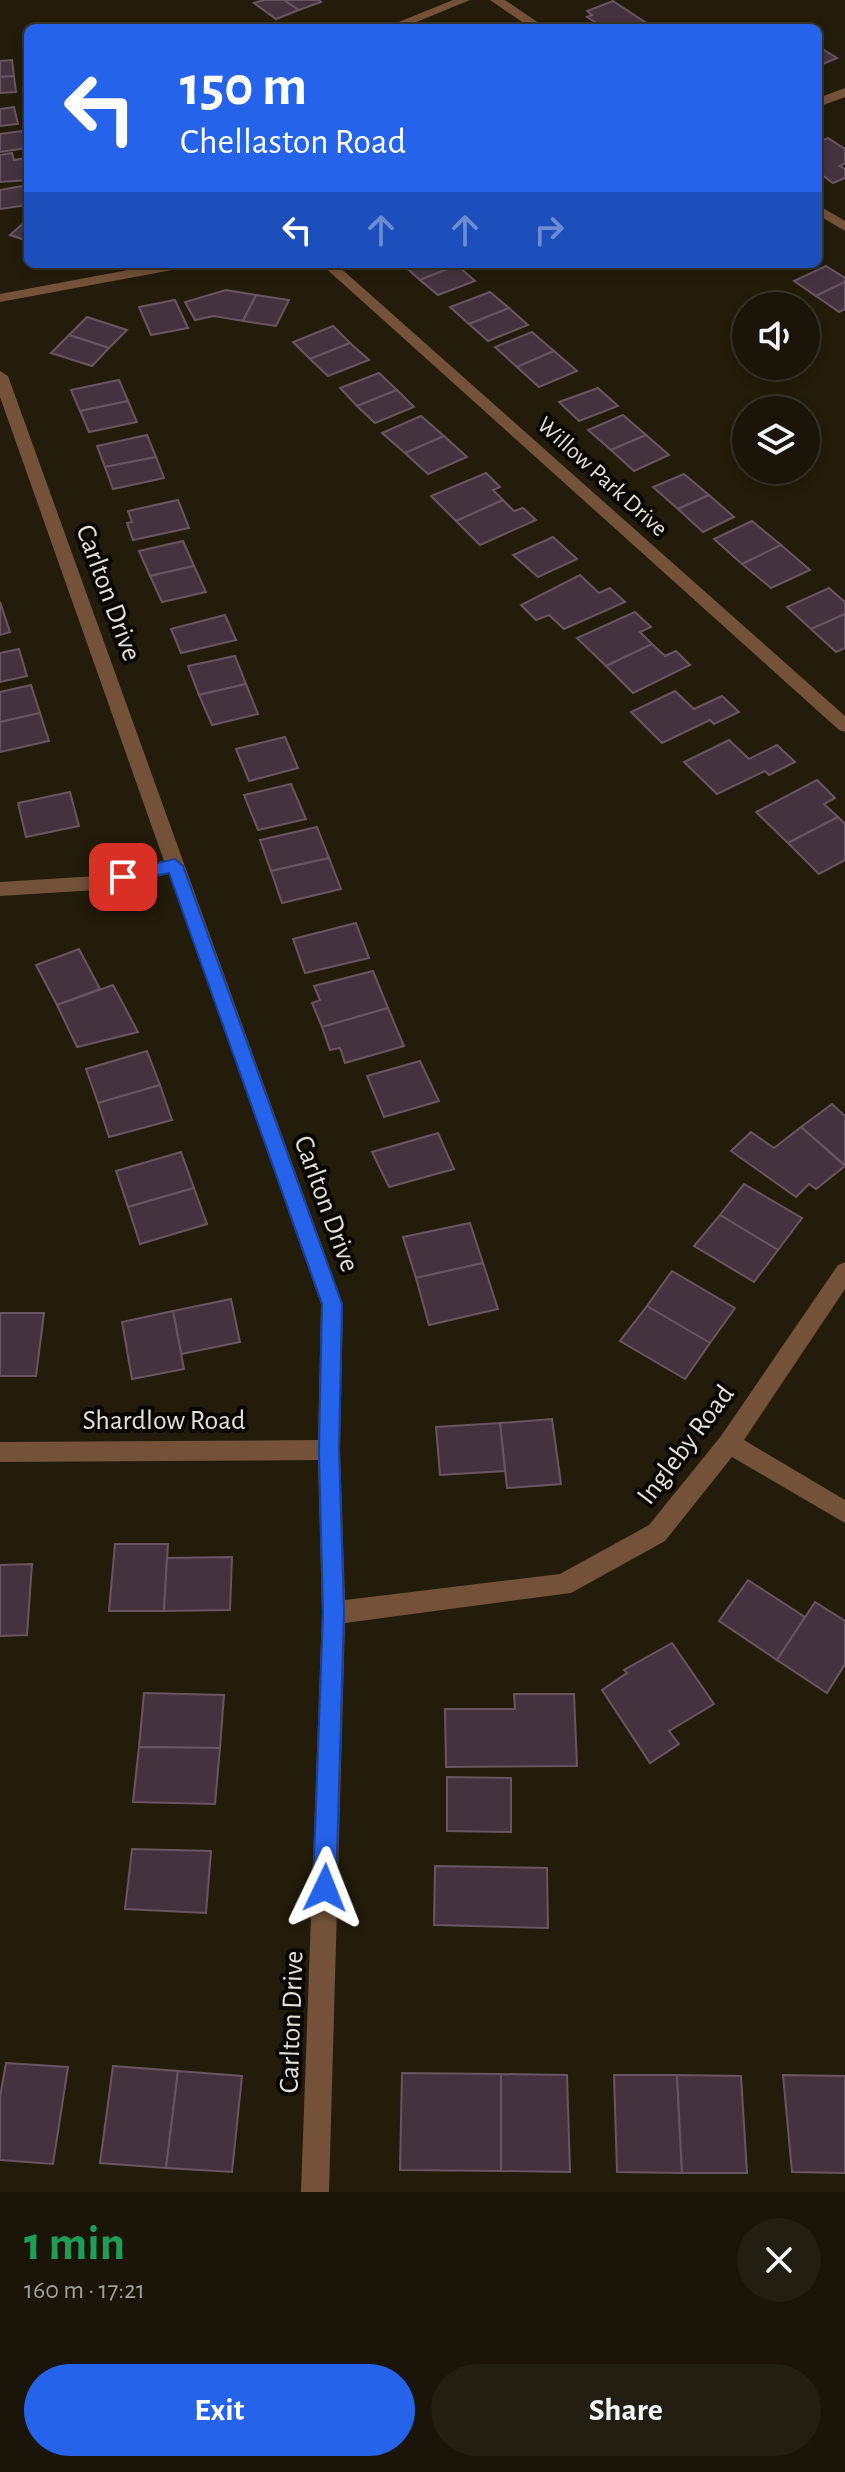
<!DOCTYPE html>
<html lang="en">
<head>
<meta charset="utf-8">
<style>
  body { margin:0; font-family:"Alegreya Sans",sans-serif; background:#231e12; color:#f1f3f6; height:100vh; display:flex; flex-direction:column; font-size:30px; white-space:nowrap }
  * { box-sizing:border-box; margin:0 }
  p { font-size:26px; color:#9f9f9c }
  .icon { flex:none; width:44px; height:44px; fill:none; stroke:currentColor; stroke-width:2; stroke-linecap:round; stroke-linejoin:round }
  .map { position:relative; height:2192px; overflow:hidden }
  .drawer { display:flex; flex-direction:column; background:#1a1508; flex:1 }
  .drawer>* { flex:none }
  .top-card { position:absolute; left:24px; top:24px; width:798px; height:244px; border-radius:12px; box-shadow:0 4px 12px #0003,0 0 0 2px #383429; background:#2563eb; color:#fff; overflow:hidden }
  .controls { position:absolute; left:732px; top:292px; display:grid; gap:16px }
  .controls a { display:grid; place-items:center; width:88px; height:88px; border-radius:50%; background:#1a1508; box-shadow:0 4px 12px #0003,0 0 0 2px #383429; font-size:40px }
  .pin { position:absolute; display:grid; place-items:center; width:68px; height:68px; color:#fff; margin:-34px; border-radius:16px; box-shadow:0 4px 12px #0006 }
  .me { position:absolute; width:88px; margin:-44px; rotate:2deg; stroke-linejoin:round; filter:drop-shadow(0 0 6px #0008) }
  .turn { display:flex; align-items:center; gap:28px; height:168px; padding:0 24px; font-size:36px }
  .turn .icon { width:104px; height:104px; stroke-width:2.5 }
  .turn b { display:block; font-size:56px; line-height:68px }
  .lanes { display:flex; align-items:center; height:76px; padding:0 24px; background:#0003; justify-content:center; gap:40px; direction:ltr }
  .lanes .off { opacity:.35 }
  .round { display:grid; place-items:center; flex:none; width:84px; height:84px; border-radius:42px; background:#231e12 }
  .summary { display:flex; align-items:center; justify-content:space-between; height:136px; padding:0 24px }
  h1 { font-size:48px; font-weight:700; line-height:60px; color:#1e9e55 }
  .cta { display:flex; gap:16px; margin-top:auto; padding:16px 24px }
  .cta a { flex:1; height:92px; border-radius:48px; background:#2563eb; color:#fff; font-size:32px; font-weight:700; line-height:92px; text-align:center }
  .cta a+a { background:#231e12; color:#f1f3f6 }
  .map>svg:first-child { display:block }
  .building { fill:#44333e; stroke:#695561; stroke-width:2 }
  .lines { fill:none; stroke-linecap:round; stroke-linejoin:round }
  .minor { fill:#735239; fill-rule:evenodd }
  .route { fill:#2563eb; stroke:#184099; stroke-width:2 }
  .labels { text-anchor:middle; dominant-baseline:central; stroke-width:8; stroke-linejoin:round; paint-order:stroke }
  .far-street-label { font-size:24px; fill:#e6e1d6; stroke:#0a0702 }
  .street-label { font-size:28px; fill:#e6e1d6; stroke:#0a0702 }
</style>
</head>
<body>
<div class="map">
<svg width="845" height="2192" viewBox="0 0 845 2192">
  <rect width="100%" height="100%" fill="#231c0a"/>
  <g class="building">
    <polygon points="264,0 284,0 299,10 276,19 254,3"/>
    <polygon points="284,0 319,0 321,2 299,10"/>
    <polygon points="613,1 654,28 604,28 587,17 592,15 587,11"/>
    <polygon points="818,46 837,58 818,66"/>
    <polygon points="12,60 14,76 0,77 0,61"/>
    <polygon points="14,76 16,92 0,93 0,77"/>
    <polygon points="14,107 18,124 0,126 0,109"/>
    <polygon points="22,131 27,148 0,152 0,134"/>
    <polygon points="828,138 845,149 845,163 840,166 845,169 845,178 833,183 818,172 818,142"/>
    <polygon points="12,153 14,160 26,158 28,180 0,182 0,155"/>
    <polygon points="28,185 28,205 0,209 0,190"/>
    <polygon points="28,219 28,241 10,235"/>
    <polygon points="402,264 456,264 457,265 420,280"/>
    <polygon points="457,265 475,281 438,295 420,280"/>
    <polygon points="826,266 845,278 845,282 816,296 794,281"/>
    <polygon points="845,282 845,309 839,312 816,296"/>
    <polygon points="226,290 256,295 243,321 214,316 195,320 185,302"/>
    <polygon points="490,292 509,308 469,324 450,307"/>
    <polygon points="256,295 289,300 276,326 243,321"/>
    <polygon points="175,300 188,328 151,335 139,307"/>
    <polygon points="509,308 528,325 488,341 469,324"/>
    <polygon points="87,317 127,330 109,348 69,335"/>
    <polygon points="333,326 350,343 310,359 293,342"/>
    <polygon points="532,332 554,351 517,367 495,347"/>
    <polygon points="69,335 109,348 92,366 51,353"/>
    <polygon points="350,343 369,360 328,376 310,359"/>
    <polygon points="554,351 577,371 539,387 517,367"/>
    <polygon points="379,373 397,390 357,406 340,388"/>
    <polygon points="119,380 128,401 80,411 71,390"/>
    <polygon points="598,388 618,406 579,421 559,402"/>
    <polygon points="397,390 414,407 375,423 357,406"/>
    <polygon points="128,401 137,422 89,432 80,411"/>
    <polygon points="623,415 646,435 611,450 588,430"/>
    <polygon points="421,416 444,436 405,453 382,433"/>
    <polygon points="147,435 156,457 105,467 97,446"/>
    <polygon points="646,435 669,455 634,471 611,450"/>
    <polygon points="444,436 467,457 428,474 405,453"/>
    <polygon points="156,457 164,478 113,489 105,467"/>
    <polygon points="486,473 500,487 493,490 503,500 456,521 431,496"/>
    <polygon points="684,474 709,495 678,509 653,487"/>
    <polygon points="709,495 734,517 703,532 678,509"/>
    <polygon points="178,500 189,528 133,540 127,523 132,522 128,511"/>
    <polygon points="503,500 514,511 523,508 536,520 480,545 456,521"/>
    <polygon points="752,521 781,545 742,564 714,539"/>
    <polygon points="553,537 577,559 538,577 513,555"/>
    <polygon points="183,541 194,566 150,576 139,551"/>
    <polygon points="781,545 810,570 771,588 742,564"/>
    <polygon points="194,566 206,592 162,602 150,576"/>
    <polygon points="580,575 599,593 610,588 625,602 564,629 549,615 536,620 521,605"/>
    <polygon points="829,588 845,602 845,614 811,629 787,607"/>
    <polygon points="0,602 10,632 0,635"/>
    <polygon points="635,612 651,627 640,632 652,644 606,666 577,638"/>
    <polygon points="845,614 845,648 836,652 811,629"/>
    <polygon points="225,615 236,640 181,653 171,629"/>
    <polygon points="652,644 665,656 676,651 690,665 633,693 606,666"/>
    <polygon points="19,649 27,676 0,682 0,653"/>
    <polygon points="235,656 246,684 199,695 188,666"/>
    <polygon points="246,684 258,714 212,725 199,695"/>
    <polygon points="31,685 40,713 0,722 0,692"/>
    <polygon points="675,691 694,709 722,696 739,712 714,724 710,720 662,743 631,712"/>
    <polygon points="40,713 49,741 0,752 0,722"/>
    <polygon points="285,737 298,768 249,781 236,749"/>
    <polygon points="729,740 749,759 777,745 795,762 769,775 765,771 717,794 684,762"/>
    <polygon points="817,780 835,798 824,804 838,817 788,843 756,812"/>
    <polygon points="291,784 306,819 258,830 244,795"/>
    <polygon points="70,792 79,826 26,837 18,803"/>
    <polygon points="838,817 845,824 845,860 819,874 788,843"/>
    <polygon points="317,827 329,858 271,871 260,840"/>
    <polygon points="329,858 341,889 282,903 271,871"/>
    <polygon points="356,923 369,958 305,973 293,939"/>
    <polygon points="79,949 100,989 57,1005 36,965"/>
    <polygon points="373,971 388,1008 322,1027 312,1003 320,1000 314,986"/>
    <polygon points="113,985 138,1032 77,1047 57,1005"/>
    <polygon points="388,1008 404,1046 345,1063 340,1048 330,1050 322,1027"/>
    <polygon points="147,1051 160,1085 98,1103 86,1069"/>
    <polygon points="420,1061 439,1101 384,1117 367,1076"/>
    <polygon points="160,1085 172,1120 109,1137 98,1103"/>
    <polygon points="832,1104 845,1116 845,1165 801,1127"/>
    <polygon points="801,1127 845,1166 816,1189 809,1184 796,1197 731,1151 751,1132 774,1148"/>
    <polygon points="438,1133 454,1169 389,1187 372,1152"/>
    <polygon points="181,1152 194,1188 128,1207 116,1171"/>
    <polygon points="744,1184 802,1218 778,1250 720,1215"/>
    <polygon points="194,1188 207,1224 140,1244 128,1207"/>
    <polygon points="720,1215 778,1250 754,1282 694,1246"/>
    <polygon points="470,1223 483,1263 416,1278 403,1237"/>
    <polygon points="483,1263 498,1309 429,1325 416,1278"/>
    <polygon points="672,1271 735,1308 710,1343 647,1306"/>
    <polygon points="231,1299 240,1342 181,1354 173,1311"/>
    <polygon points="647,1306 710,1343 685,1379 620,1341"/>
    <polygon points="173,1311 184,1369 132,1379 122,1322"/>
    <polygon points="0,1313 44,1313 36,1376 0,1376"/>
    <polygon points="552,1419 561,1484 507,1488 500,1423"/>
    <polygon points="500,1423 505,1471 440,1475 436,1427"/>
    <polygon points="115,1544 168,1544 164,1611 109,1611"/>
    <polygon points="232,1557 230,1610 164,1611 167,1558"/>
    <polygon points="32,1564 27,1635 0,1636 0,1565"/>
    <polygon points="748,1580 805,1617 777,1660 719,1621"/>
    <polygon points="815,1602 845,1621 845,1664 827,1693 777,1660"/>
    <polygon points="672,1643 714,1704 669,1731 679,1744 650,1763 602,1690 627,1673 624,1670"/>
    <polygon points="144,1693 224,1695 220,1748 139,1747"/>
    <polygon points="514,1694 574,1694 577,1766 446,1767 445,1709 515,1709"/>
    <polygon points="139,1747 220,1748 215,1804 133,1802"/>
    <polygon points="447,1777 511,1778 511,1832 447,1831"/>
    <polygon points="132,1849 211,1851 206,1913 125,1909"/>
    <polygon points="435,1866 547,1868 548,1928 434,1925"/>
    <polygon points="6,2063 68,2067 53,2164 0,2160 0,2097"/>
    <polygon points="113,2066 178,2071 166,2168 100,2163"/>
    <polygon points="178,2071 242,2076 232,2172 166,2168"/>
    <polygon points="402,2073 501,2074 501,2171 400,2170"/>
    <polygon points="501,2074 567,2075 570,2172 501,2171"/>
    <polygon points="614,2075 677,2075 682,2173 617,2172"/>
    <polygon points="677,2075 741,2076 747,2173 682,2173"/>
    <polygon points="783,2075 845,2076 845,2173 792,2172"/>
  </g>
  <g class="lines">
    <g class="minor">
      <polygon points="453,0 470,0 402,28 384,28"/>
      <polygon points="490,0 505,0 546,28 531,28"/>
      <polygon points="845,88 845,97 818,107 818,98"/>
      <polygon points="818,205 845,221 845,231 818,215"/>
      <polygon points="160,264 190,264 183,268 0,302 0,294"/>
      <polygon points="321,264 336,264 845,716 845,732 839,730"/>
      <polygon points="0,371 8,376 343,1304 340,1450 345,1600 560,1574 649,1525 721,1436 838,1265 845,1262 845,1289 744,1440 845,1500 845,1523 732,1457 665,1541 571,1593 345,1623 329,2192 301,2192 322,1613 318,1460 0,1462 0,1442 318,1440 321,1304 169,874 97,890 0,896 0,882 97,876 164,861 0,397"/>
    </g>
  </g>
  <polygon class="route" points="175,859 183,866 342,1304 339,1450 344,1613 336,1888 333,1896 325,1899 317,1896 313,1888 323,1613 319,1450 322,1304 169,873 123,883 115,877 123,871"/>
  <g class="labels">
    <g class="far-street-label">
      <text transform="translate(602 477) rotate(42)">Willow Park Drive</text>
    </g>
    <g class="street-label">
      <text transform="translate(108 593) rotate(70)">Carlton Drive</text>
      <text transform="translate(326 1204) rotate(70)">Carlton Drive</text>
      <text x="164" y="1421">Shardlow Road</text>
      <text transform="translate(686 1445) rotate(-53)">Ingleby Road</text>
      <text transform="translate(292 2022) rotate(-88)">Carlton Drive</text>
    </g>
  </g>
</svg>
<div class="controls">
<a><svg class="icon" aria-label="sound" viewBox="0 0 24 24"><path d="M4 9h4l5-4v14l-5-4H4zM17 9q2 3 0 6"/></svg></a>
<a><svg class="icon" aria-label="layers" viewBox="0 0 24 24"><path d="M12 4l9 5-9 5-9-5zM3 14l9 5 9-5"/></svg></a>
</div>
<div class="pin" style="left:123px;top:877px;background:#d93025"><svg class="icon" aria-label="arrive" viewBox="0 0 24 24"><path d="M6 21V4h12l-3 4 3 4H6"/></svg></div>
<svg class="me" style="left:325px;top:1888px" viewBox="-20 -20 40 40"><path d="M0-17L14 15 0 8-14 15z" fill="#2563eb" stroke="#fff" stroke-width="4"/></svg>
<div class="top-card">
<div class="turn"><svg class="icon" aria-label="left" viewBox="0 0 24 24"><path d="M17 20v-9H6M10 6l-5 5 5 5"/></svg><div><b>150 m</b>Chellaston Road</div></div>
<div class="lanes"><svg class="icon" aria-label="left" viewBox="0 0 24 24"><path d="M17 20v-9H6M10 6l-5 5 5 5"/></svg><svg class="icon off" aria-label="ahead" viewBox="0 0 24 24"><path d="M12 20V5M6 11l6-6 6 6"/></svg><svg class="icon off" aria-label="ahead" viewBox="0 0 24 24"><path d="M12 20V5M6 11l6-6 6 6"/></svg><svg class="icon off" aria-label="right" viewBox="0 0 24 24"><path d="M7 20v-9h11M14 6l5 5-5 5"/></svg></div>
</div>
</div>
<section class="drawer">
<div class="summary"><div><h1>1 min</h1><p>160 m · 17:21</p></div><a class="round"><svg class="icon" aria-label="close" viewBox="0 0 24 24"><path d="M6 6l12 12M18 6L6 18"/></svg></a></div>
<div class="cta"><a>Exit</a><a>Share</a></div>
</section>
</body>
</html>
